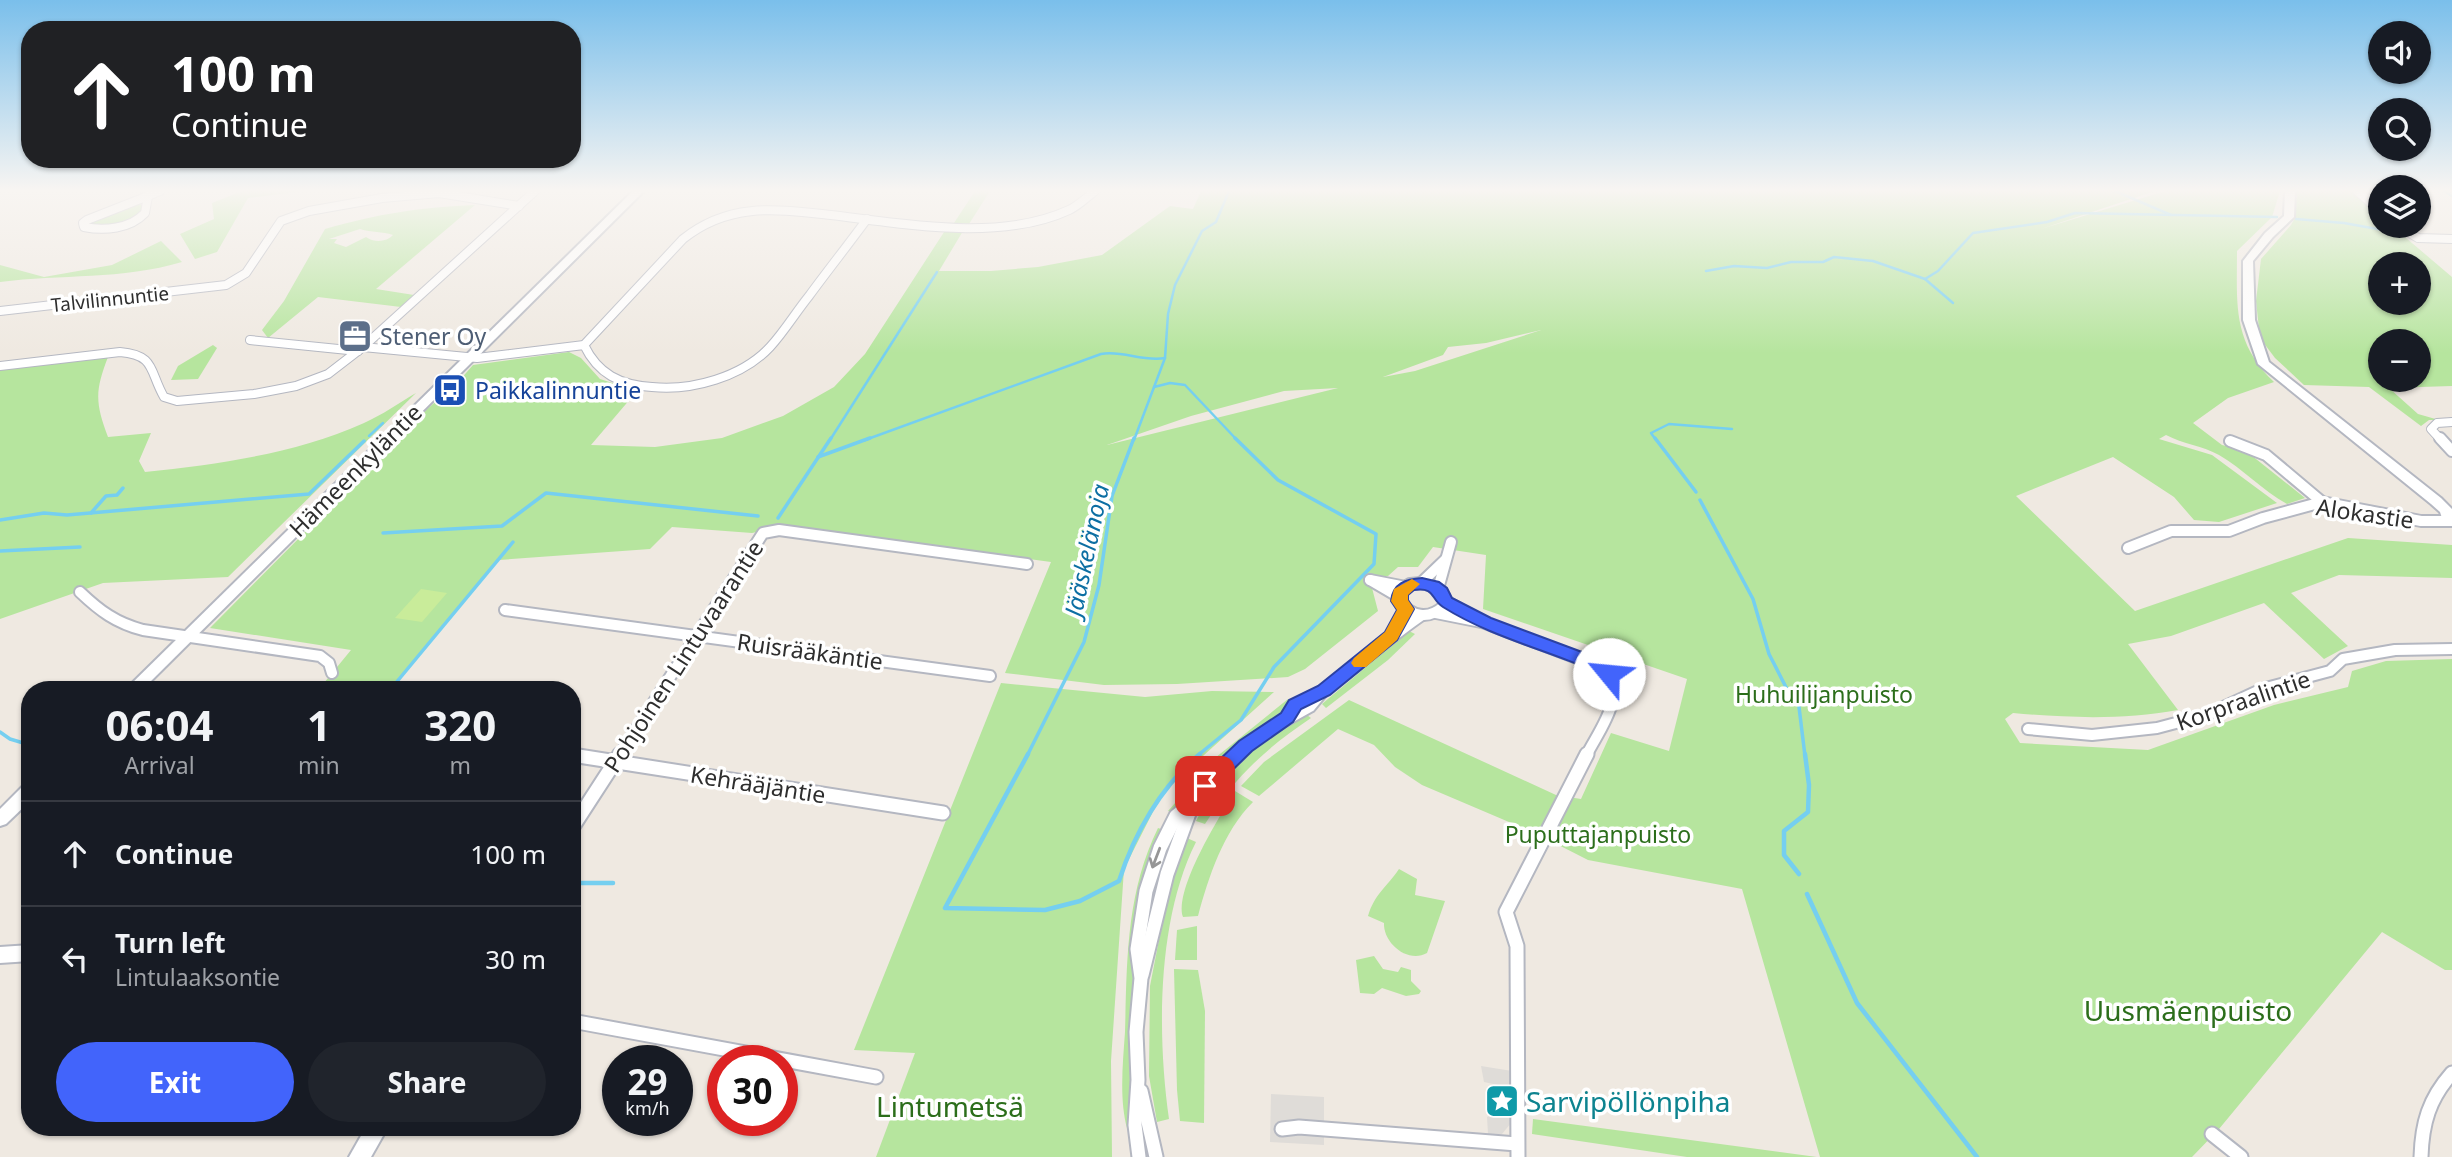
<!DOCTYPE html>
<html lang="en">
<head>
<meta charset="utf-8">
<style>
  body { margin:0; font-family:"Noto Sans",sans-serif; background:#20242c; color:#f1f3f6; height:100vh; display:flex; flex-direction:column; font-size:26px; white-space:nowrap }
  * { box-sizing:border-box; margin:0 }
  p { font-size:23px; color:#9ea1a6 }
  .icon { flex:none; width:38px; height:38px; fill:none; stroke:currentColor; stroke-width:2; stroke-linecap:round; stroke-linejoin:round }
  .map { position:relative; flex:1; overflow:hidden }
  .panel { position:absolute; left:21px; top:681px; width:560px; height:455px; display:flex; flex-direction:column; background:#171b24; border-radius:28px; box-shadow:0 2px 5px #0004 }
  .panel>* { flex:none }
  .top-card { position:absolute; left:21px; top:21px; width:560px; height:147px; border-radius:28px; box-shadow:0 2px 5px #0004; background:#202124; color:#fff; overflow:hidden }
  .tools { position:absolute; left:2368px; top:21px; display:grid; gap:14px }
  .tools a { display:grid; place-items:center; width:63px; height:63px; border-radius:50%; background:#171b24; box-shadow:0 2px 5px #0004; font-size:35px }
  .speed { position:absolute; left:602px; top:1045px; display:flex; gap:14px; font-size:35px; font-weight:700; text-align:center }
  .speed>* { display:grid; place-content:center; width:91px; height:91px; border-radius:50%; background:#171b24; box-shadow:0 2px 5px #0004; line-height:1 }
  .speed small { font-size:18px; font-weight:400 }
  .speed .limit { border:10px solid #d22; background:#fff; color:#111 }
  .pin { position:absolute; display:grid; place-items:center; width:60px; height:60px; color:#fff; margin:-30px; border-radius:14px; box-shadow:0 4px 10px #0006 }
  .me { position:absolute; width:77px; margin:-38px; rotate:298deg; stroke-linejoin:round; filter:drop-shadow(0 0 5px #0008) }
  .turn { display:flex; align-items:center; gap:24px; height:147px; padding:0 35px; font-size:32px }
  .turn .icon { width:91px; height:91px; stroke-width:2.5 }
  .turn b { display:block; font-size:49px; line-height:60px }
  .eta { display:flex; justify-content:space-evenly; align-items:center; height:119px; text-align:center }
  .eta b { font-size:42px; font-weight:700; line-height:49px }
  .primary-button { display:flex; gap:14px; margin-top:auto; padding:14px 35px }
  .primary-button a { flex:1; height:80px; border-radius:42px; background:#4264fb; color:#fff; font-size:28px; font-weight:700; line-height:80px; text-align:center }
  .primary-button a+a { background:#20242c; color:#f1f3f6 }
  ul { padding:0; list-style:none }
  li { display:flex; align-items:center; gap:21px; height:105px; padding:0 35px; border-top:2px solid #363941 }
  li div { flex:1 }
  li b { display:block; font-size:26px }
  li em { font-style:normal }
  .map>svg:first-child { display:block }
  .green { fill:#b6e59e; fill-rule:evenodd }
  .pitch { fill:#c9ec9a }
  .plaza { fill:#dfdcd8 }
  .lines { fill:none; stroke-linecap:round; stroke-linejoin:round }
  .stream-far2 { stroke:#75cff0; stroke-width:2.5 }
  .stream-far1 { stroke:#75cff0; stroke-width:3.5 }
  .stream { stroke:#75cff0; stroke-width:4.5 }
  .minor-far2-casing { stroke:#b4b7c1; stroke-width:10 }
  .minor-far1-casing { stroke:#b4b7c1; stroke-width:14 }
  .minor-casing { stroke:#b4b7c1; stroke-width:17 }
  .tertiary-casing { stroke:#b4b7c1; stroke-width:4 }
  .minor-far2 { stroke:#fff; stroke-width:8 }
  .minor-far1 { stroke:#fff; stroke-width:10 }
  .minor { stroke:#fff; stroke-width:13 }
  .tertiary { fill:#fff; fill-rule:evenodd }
  .oneway { stroke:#969696 }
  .route { fill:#4264fb; stroke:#2b41a3; stroke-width:2 }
  .slow { fill:#f59e0b }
  .labels { text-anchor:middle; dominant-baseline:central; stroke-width:7; stroke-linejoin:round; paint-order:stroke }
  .far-street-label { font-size:19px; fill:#2e2e2e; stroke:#fff }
  .service-label { font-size:23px; fill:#4e5e75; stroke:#fff; text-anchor:start }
  .transit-label { font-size:23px; fill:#164399; stroke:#fff; text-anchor:start }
  .street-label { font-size:23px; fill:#2e2e2e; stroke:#fff }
  .park-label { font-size:23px; fill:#2c6e1b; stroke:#fff }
  .water-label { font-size:24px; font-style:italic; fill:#0d6fa3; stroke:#fff }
  .near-park-label { font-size:28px; fill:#2c6e1b; stroke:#fff }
  .near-culture-label { font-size:28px; fill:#0d838f; stroke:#fff; text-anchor:start }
</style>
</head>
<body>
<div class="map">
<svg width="2452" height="1157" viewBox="0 0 2452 1157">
  <rect width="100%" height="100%" fill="#efe9e1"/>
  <g class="green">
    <polygon points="242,191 305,191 248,198 217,252 195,259 180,234 214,219 212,203"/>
    <polygon points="975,191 990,191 969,224 954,223"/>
    <path d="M1201,191H2155L2041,229L2165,191H2280L2272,217L2237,251C2237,304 2232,342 2274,382L2228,398L2193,423L2222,445L2246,451L2305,498L2287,504C2262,490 2243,469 2219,455C2203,446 2183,444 2166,435L2159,439L2212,455L2277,503L2219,522L2194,520L2174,497L2113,457L2016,496L2135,611L2348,538L2452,545V578L2339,575L2291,593L2348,646L2324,659L2264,603L2171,636L2128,644L2178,710C2124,720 2068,718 2013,713L2005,719L2020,743L2148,750L2274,705L2348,687L2352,671L2386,661L2452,659V970H2445L2382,932L2219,1129L2192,1157H1820L1742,889L1588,860L1535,833L1422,785L1395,767L1374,745L1338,729L1259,796L1241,786L1264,762L1349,700L1556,795L1581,799L1611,733L1669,751L1687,679L1483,609L1486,555L1433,547L1418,567H1398L1388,576L1377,578L1372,588L1378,611L1305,669L1288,677L1177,684L1104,685L1005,673L1051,562L785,526L752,533L672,527L650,549L499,560L390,689H319L351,650L210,628L425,411L459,381L473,365L569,352L581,358L600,379L637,391L591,445L655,447L722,438L783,416L834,387L865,354L946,229L963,231L939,271H991L1038,267L1102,255L1170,206L1193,209ZM1541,330L1415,371L1383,377L1443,355L1448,347L1486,343ZM1338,388L1107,445L1191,416L1284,391Z"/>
    <path d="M2297,191H2350L2380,216V226H2392L2452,277V386L2389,388L2418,414L2439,420H2429L2421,426L2369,387L2304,385L2275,358L2260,338L2256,301L2261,259L2291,225L2295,218ZM2380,264H2418V303H2380ZM2380,341H2418V380H2380Z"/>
    <path d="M137,202L143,206L136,218C121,223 106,229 90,224Z"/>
    <path d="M475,205L376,289L414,295L401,307L318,297L268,338L262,330L284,301L325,229C377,214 421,207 475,205ZM360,229C372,233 382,231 393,235C387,242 374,243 366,237L346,247L334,243L337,239H329Z"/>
    <path d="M161,241L182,262C122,280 61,274 0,282V265L44,277L112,265Z"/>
    <polygon points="213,345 217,348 198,379 171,380 178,366"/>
    <path d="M108,357C95,391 95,402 108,437L151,433L139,461L145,472C220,464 294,454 364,423C382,415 399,403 416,393L228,577L103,583L0,619V369Z"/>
    <polygon points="1409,631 1415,634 1388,660 1326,708 1322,704"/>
    <polygon points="1001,683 1145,697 1212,691 1274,692 1163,792 1124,869 1111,1061 1112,1157 876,1157 915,1053 854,1050"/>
    <polygon points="1288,699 1293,703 1228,754 1174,813 1168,811 1215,758"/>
    <path d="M1307,715L1311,718C1265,749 1235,777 1205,824L1196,821C1223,768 1257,744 1307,715Z"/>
    <path d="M1235,791L1253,802C1223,832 1209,876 1198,916L1183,917C1174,889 1220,816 1235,791Z"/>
    <path d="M1158,828L1164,830L1134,941L1133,1127L1127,1128C1119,1098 1123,1062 1125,1032C1127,961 1126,893 1158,828Z"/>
    <path d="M1187,838L1196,842C1157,919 1157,1035 1169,1119L1157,1122L1149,1076L1150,986L1171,878Z"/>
    <path d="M1399,869L1417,879L1415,895L1445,901L1427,953C1408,964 1383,943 1384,923L1368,916C1375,893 1387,887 1399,869Z"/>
    <polygon points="1197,926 1197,960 1175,960 1177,930"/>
    <polygon points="1374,956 1383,969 1398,972 1401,967 1411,970 1411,981 1421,991 1419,994 1406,996 1382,988 1374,994 1360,993 1356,960"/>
    <polygon points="1174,969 1198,970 1205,1011 1204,1123 1180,1121 1177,1090"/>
    <polygon points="1533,1119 1817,1157 1687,1157 1532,1134"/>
  </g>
  <polygon class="pitch" points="421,589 447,593 422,622 395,618"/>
  <g class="plaza">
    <polygon points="1597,654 1644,671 1640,681 1630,682 1630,694 1625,704 1580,687"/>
    <polygon points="1481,1066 1512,1071 1511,1123 1502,1134 1488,1134 1487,1117 1498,1113 1493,1103 1498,1085 1484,1082"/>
    <polygon points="1271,1094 1324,1097 1324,1145 1270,1142"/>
  </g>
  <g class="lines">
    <g class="stream-far2">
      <polyline points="2115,191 2171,215"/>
      <polyline points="2444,191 2452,196"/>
      <polyline points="2296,219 2344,223 2394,232"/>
      <polyline points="1706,271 1734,266 1767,268 1791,262 1823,262 1834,257 1873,261 1925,279 1938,271 1973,233 2047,222 2075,213 2277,217"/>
      <polyline points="1925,279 1953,303"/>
      <polyline points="1154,387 1170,383 1185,385 1237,440"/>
      <polyline points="369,436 383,423"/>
      <polyline points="830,440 937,272"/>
      <path d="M865,440L1101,354C1123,350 1142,362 1165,358"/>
      <polyline points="1134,440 1165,358 1168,314 1175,285 1202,231 1216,222 1229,191"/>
      <polyline points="1656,440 1651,433 1669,424 1732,429"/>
    </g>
    <g class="stream-far1">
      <polyline points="1655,438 1696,492"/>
      <polyline points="818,457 870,438"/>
      <polyline points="1700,500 1753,599 1769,654 1789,693"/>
      <polyline points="91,513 106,496 117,495 123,488"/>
      <polyline points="778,518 831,438"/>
      <polyline points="0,520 44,513 67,515 309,494 364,441"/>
      <polyline points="383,533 502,526 546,493 758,516"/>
      <polyline points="0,551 80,547"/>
      <polyline points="390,690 513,542"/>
      <polyline points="1799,707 1805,756"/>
      <polyline points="0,732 10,739 30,745"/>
      <polyline points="1027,756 1084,642 1099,585 1112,496 1134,438"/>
      <polyline points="1197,756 1241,720 1274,667 1374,564 1376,534 1278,480 1235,438"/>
    </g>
    <g class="stream">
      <path d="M1028,754L945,908L1045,910L1080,901L1119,881C1134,834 1161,786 1200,754"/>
      <polyline points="1799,874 1784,855 1784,831 1808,812 1809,785 1805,754"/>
      <polyline points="572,883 613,883"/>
      <polyline points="1807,894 1857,1003 1977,1157"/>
    </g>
    <g class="minor-far2-casing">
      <g id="minor-far2">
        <polyline points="2357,191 2380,211"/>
        <path d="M148,196L145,213C130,229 104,231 84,227L83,223L87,220Z"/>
        <polyline points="148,196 160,191"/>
        <polyline points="2398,226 2418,238 2452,239"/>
        <polyline points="0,311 226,285 246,273 281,221 309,211 382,198 439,193 519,206"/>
        <polyline points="250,340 358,351"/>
        <path d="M584,345L683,239C729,202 776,209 831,215C904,224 1000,242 1069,210C1078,206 1087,197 1095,191"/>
        <path d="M363,347L477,358L584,345C598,374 620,385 652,387C692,391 742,377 770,347C784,332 796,312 809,296C828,270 848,245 867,219"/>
        <path d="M0,366L120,352C156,355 149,371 164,397L177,401L254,394L296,386L328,374L363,347L535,191"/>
        <polyline points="2441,440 2431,429 2437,423 2452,422"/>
      </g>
    </g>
    <g class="minor-far1-casing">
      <g id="minor-far1">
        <polyline points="2440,438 2452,451"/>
        <polyline points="2230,441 2266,455 2322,502"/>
        <polyline points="2128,548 2171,531 2229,531 2263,518 2322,502 2421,521 2452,521"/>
        <polyline points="1370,580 1406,587"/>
        <polyline points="1370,580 1399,597"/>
        <path d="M1421,583L1434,586L1444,596V606C1429,620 1411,617 1399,601L1402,589L1410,584Z"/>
        <polyline points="1421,583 1445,560"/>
        <polyline points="1438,589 1451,542"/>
        <path d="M80,592C100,611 116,623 143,630L320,656L329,663L332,673"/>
        <path d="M1445,601L1485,623L1603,668C1628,696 1600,728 1586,756"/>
        <polyline points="505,610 990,676"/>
        <polyline points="1436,613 1481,622"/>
        <polyline points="1391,636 1405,609"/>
        <path d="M1287,718C1299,697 1307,701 1325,689C1359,666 1388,638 1422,615"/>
        <polyline points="2028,729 2092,735 2157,728 2206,715 2262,689 2330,671 2343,659 2395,650 2452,649"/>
        <polyline points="572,755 577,756"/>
        <polyline points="619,756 763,533 779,530 1027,564"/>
        <polyline points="1236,756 1265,732 1310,707 1324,690"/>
      </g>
    </g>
    <g class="minor-casing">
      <g id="minor">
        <polyline points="572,755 943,813"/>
        <polyline points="572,828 620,754"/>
        <polyline points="1142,975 1167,874 1193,802"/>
        <polyline points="572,1021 876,1077"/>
        <polyline points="1141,1091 1156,1157"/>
        <polyline points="1282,1129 1299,1127 1517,1144"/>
        <polyline points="2212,1134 2241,1157"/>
        <polyline points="1139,1157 1135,1125 1138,1080 1136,1032 1141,978 1137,949 1146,891 1160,848 1176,816 1193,802 1218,771 1239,754"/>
        <polyline points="1518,1157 1517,946 1506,912 1587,754"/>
        <path d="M2421,1157C2422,1123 2429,1099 2452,1073"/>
      </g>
    </g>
    <g class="tertiary-casing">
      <g id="tertiary">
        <polygon points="633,191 644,191 142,690 125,690"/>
        <polygon points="2285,191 2295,191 2294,217 2273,237 2253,261 2255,320 2269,362 2441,498 2452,509 2452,521 2443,521 2440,512 2431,504 2258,364 2243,320 2243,261 2265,233 2284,216"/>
        <polygon points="30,784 30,801 6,824 0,826 0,809 24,785"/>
        <polygon points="30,945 30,961 0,963 0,947"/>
        <polygon points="366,1127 388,1127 371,1157 349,1157"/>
      </g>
    </g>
    <use href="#minor-far2" class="minor-far2"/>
    <use href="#minor-far1" class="minor-far1"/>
    <use href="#minor" class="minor"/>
    <use href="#tertiary" class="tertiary"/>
  </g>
  <defs><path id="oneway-shaft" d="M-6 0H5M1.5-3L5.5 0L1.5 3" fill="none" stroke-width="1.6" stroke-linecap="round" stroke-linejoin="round" transform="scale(1.75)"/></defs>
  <use class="oneway" href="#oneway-shaft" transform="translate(1156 858) rotate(111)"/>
  <linearGradient id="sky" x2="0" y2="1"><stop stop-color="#7abfeb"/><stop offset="0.54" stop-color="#f8f5f2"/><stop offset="1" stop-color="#f8f5f2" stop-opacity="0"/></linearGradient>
  <rect width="2452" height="353" fill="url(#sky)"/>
  <path class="route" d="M1422,578L1439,582L1447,588L1452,598L1491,618L1598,658L1618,674L1615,679C1602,683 1593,670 1582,666C1535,647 1486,634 1443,607C1430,599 1436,587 1414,590L1408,595V600L1414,609L1397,640L1330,695L1301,709L1293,722L1252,751L1211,791L1205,793L1198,791L1196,786L1198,780L1239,741L1281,713L1289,700L1318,686L1385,632L1397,610L1391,601C1393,583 1406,579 1422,578Z"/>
  <polygon class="slow" points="1412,579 1420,584 1408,595 1408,600 1414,609 1397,640 1366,667 1354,667 1351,663 1354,658 1385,632 1397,610 1391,601 1394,589"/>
  <defs>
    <g id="office-square" transform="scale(1.75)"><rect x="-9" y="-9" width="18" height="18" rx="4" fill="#5c6f8a" stroke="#fff"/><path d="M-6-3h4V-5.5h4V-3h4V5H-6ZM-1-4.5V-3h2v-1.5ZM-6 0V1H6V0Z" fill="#fff"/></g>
    <g id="bus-square" transform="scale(1.75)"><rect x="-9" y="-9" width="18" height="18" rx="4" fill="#1a4fb4" stroke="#fff"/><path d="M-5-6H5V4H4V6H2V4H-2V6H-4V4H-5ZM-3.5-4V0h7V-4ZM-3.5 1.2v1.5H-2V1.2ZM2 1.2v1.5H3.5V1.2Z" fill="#fff"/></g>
    <g id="sight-square" transform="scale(1.75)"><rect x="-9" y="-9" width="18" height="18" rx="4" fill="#0f9aa8" stroke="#fff"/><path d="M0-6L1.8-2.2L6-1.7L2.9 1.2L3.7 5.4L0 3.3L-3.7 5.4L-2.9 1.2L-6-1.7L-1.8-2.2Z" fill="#fff"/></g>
  </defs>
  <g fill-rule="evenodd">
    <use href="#office-square" x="355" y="336"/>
    <use href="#bus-square" x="450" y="390"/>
    <use href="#sight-square" x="1502" y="1101"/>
  </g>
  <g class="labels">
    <g class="far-street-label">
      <text transform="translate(110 299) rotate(-6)">Talvilinnuntie</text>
    </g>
    <g class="service-label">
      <text x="380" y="336">Stener Oy</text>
    </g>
    <g class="transit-label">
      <text x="475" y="390">Paikkalinnuntie</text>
    </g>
    <g class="street-label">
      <text transform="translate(355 470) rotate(-45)">Hämeenkyläntie</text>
      <text transform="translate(2365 513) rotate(8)">Alokastie</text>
      <text transform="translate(810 651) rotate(8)">Ruisrääkäntie</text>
      <text transform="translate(683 656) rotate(-57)">Pohjoinen Lintuvaarantie</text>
      <text transform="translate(2243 700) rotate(-19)">Korpraalintie</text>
      <text transform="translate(758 784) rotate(9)">Kehrääjäntie</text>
    </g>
    <g class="park-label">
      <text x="1824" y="694">Huhuilijanpuisto</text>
      <text x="1598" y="834">Puputtajanpuisto</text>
    </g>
    <g class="water-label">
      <text transform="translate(1086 550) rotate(-78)">Jääskelänoja</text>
    </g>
    <g class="near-park-label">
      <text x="2188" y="1010">Uusmäenpuisto</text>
      <text x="950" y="1106">Lintumetsä</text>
    </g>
    <g class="near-culture-label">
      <text x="1526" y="1101">Sarvipöllönpiha</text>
    </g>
  </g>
</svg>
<div class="tools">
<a><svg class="icon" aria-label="sound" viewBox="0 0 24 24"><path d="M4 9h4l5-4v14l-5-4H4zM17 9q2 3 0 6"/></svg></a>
<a><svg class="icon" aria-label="search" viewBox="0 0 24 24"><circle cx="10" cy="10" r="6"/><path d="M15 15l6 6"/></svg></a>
<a><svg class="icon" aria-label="layers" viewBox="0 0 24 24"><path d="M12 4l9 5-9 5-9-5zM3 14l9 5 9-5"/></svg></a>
<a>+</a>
<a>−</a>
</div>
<div class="speed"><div>29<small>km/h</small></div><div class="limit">30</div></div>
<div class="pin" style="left:1205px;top:786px;background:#d93025"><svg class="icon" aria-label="arrive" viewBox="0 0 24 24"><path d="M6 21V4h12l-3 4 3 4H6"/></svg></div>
<svg class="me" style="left:1609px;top:674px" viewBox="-20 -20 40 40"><circle r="19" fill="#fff"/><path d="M0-13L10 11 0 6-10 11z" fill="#4264fb"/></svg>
<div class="top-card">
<div class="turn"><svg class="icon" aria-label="ahead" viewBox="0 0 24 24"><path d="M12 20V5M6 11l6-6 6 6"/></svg><div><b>100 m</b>Continue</div></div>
</div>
<section class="panel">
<div class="eta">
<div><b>06:04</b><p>Arrival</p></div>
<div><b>1</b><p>min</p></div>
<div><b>320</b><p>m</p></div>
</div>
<ul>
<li><svg class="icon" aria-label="ahead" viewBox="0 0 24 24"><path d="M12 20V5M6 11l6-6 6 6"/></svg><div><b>Continue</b></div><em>100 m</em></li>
<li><svg class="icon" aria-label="left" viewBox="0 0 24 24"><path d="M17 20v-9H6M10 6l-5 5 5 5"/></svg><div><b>Turn left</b><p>Lintulaaksontie</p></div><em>30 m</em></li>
</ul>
<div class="primary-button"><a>Exit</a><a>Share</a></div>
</section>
</div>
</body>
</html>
